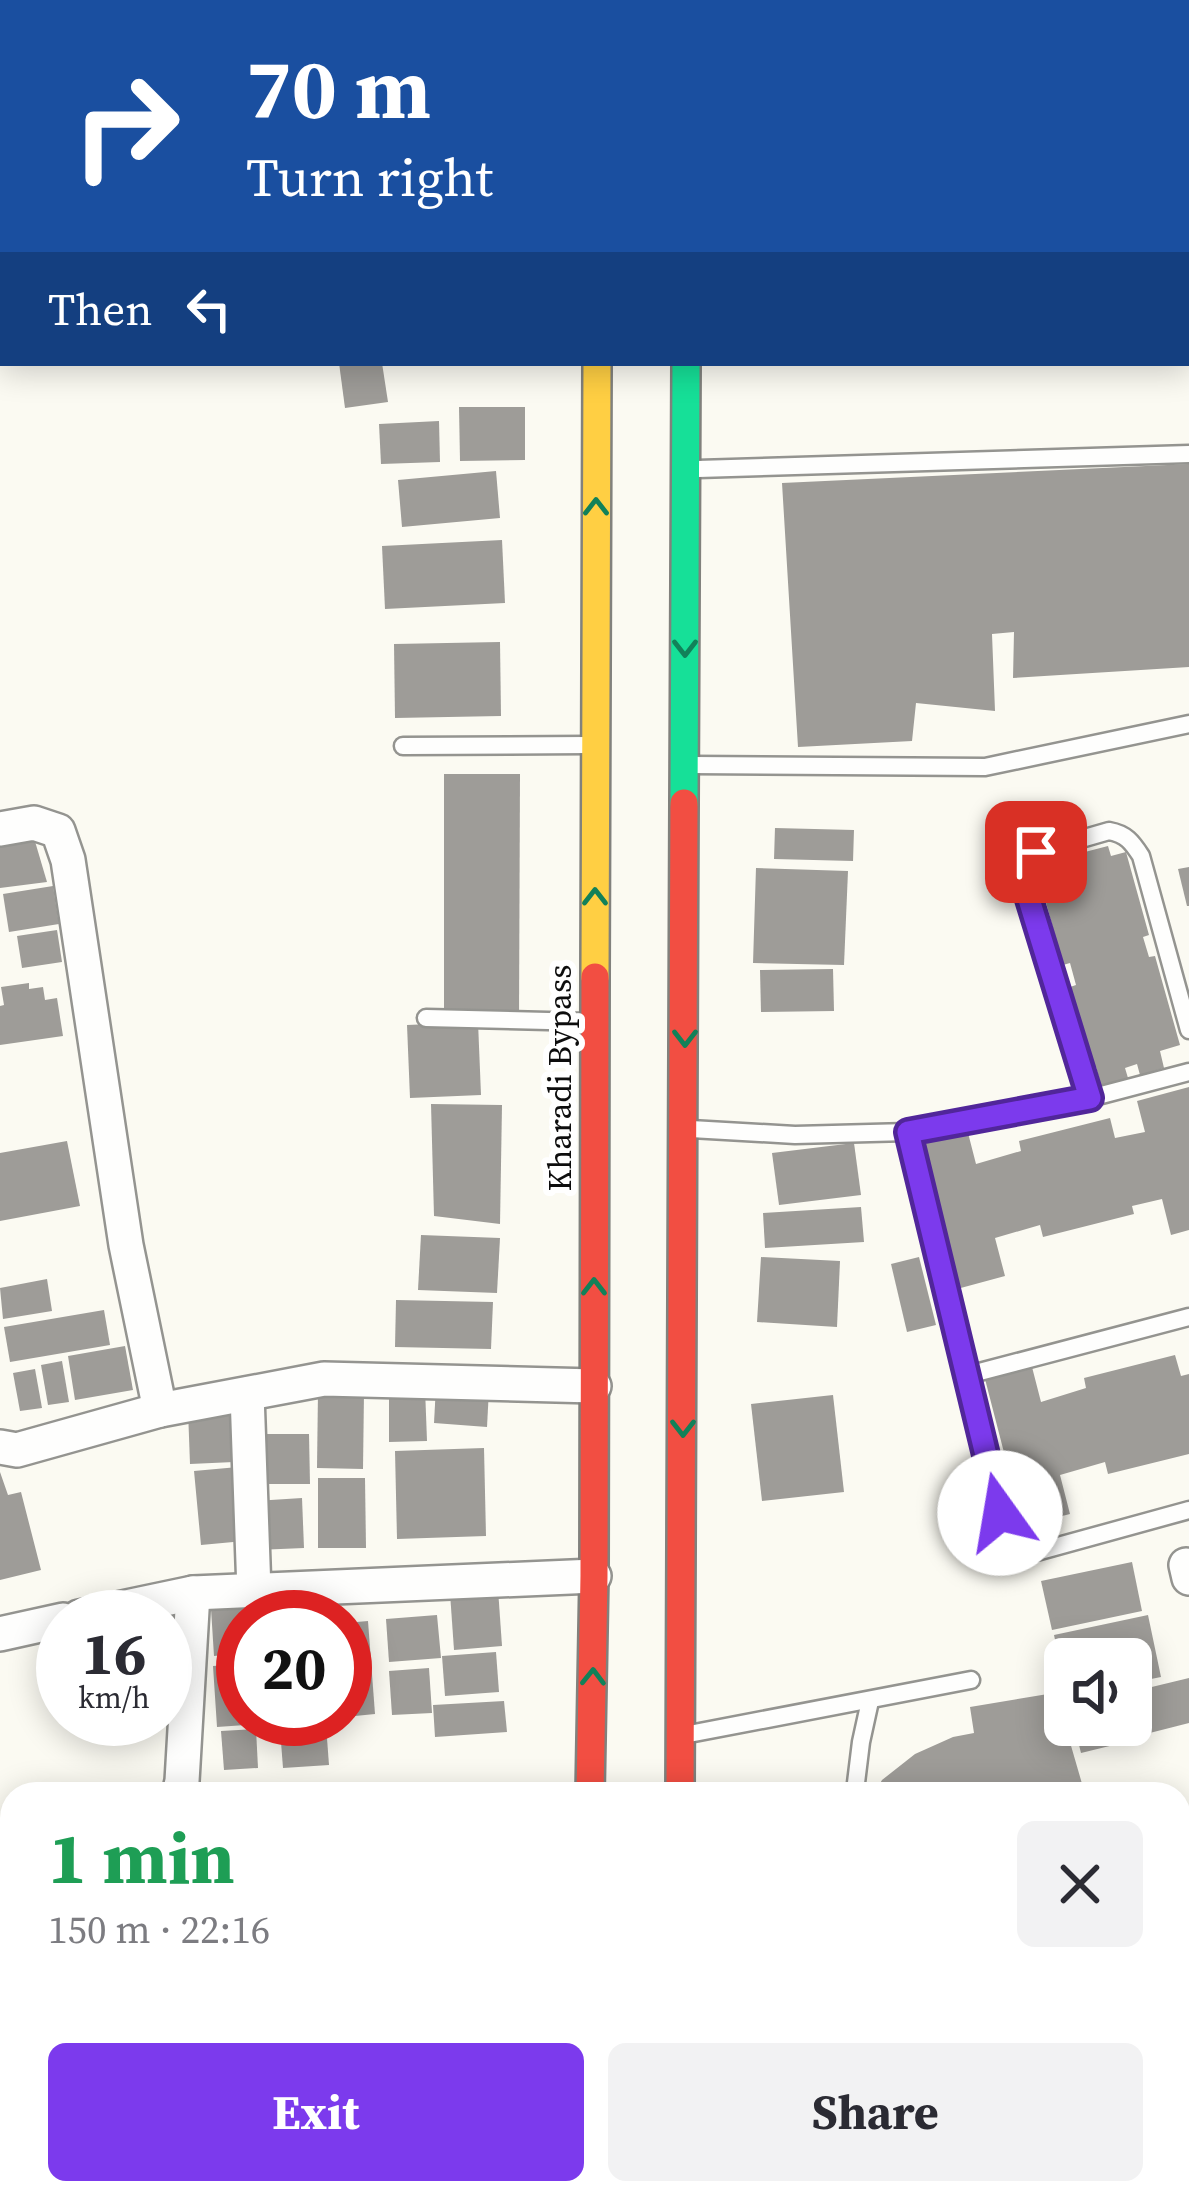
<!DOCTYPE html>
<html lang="en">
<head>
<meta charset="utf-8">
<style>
  body { margin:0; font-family:"Source Serif 4",serif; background:#f2f2f3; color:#2b2b33; height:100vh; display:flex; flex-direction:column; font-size:45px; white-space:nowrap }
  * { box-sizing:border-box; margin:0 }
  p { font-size:39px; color:#7c7c81 }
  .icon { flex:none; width:66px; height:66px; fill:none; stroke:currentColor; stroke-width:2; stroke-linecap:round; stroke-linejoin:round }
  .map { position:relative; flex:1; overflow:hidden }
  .panel { position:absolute; left:0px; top:1782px; width:1191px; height:423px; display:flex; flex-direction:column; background:#fff; border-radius:36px 36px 0 0; box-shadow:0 6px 30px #0003 }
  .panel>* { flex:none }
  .guide { position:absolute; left:0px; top:0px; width:1191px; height:366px; box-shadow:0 6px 30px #0003; background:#1a4fa0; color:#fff; overflow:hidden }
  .buttons { position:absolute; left:1044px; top:1638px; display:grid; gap:24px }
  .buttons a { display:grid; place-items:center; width:108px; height:108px; border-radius:18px; background:#fff; box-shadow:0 6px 30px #0003; font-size:60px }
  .speed { position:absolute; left:36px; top:1590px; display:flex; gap:24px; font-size:60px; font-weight:700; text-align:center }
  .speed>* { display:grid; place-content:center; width:156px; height:156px; border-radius:50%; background:#fff; box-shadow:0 6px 30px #0003; line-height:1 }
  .speed small { font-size:30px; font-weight:400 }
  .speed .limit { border:18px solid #d22; background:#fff; color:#111 }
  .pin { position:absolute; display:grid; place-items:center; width:102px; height:102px; color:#fff; margin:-51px; border-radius:24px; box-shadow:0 6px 18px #0006 }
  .me { position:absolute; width:132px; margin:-66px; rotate:347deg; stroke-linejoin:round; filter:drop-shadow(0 0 9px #0008) }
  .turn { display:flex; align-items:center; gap:42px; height:252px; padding:0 48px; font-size:54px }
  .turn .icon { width:156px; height:156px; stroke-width:2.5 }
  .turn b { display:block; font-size:84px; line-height:102px }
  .then { display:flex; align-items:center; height:114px; padding:0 48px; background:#0003; gap:24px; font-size:45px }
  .round { display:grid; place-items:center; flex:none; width:126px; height:126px; border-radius:18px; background:#f2f2f3 }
  .head { display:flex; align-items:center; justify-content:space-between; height:204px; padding:0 48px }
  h1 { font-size:72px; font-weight:700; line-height:90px; color:#1e9e55 }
  .cta { display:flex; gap:24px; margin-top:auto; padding:24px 48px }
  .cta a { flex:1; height:138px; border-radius:18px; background:#7c3aed; color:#fff; font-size:48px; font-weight:700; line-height:138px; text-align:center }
  .cta a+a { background:#f2f2f3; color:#2b2b33 }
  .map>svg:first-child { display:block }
  .building { fill:#9e9c98 }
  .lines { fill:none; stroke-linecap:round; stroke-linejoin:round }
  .lane-casing { stroke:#949490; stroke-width:21 }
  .street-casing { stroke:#949490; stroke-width:38 }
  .fast-casing { stroke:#81817d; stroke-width:32 }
  .slow-casing { stroke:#81817d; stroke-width:32 }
  .jam-casing { stroke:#81817d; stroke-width:32 }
  .lane { stroke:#fefefd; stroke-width:16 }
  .street { stroke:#fefefd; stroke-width:33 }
  .fast { stroke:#16e098; stroke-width:27 }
  .slow { stroke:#ffcf43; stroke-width:27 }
  .jam { stroke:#f24e42; stroke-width:27 }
  .oneway { stroke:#128159 }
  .route-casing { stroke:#51269a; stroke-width:30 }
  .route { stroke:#7c3aed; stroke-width:21 }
  .labels { text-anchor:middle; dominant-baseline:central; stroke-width:12; stroke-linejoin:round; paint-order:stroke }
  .street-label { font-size:33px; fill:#0d0d0d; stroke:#fff }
</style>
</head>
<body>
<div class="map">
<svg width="1189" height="2203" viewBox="0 0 1189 2203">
  <rect width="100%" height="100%" fill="#fbfaf2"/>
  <g class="building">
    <polygon points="339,363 382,363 388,402 345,408"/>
    <polygon points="459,407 525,407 525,460 460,461"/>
    <polygon points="439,421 440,462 381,464 379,424"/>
    <polygon points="1189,464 1189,667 1013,678 1014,632 992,634 995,711 916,703 912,741 798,747 782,483"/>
    <polygon points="496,471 500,518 402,527 398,480"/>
    <polygon points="502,540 505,603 385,609 382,546"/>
    <polygon points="500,642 501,716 395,718 394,644"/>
    <polygon points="444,774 520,774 519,1017 444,1017"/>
    <polygon points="775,828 854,830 853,861 774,859"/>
    <polygon points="34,838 47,882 0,888 0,844"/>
    <polygon points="1108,846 1111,856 1126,852 1149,935 1143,937 1149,957 1155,956 1180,1045 1160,1051 1164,1068 1140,1075 1137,1064 1125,1068 1128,1078 1101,1086 1096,1067 1092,1068 1070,987 1076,985 1070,963 1063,965 1038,873 1046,870 1044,864 1070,857 1074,872 1085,869 1081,853"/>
    <polygon points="1189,867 1189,906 1187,906 1178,869"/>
    <polygon points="756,868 848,871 844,965 753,963"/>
    <polygon points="53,886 59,924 9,932 3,894"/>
    <polygon points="57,930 62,962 22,968 17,936"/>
    <polygon points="833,969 834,1011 761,1012 760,970"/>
    <polygon points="29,983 29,989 43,987 45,1000 57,998 63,1036 0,1045 0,1006 4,1005 1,987"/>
    <polygon points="478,1022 481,1095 410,1098 407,1025"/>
    <polygon points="1189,1087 1189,1230 1171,1235 1162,1199 1132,1206 1134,1214 1043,1237 1040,1225 995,1238 1005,1276 957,1289 919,1142 967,1129 976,1164 1021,1151 1019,1141 1110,1118 1115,1138 1145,1132 1137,1101"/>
    <polygon points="431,1104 502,1105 500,1224 434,1216"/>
    <polygon points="67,1141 80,1206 0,1221 0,1153"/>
    <polygon points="854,1143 861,1195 779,1205 772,1153"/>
    <polygon points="861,1207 864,1242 765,1248 763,1213"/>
    <polygon points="421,1235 500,1238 497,1293 418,1290"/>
    <polygon points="761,1257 840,1261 837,1327 757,1322"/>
    <polygon points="919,1257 936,1325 907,1332 891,1264"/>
    <polygon points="47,1279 52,1311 3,1319 0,1288"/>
    <polygon points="396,1300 493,1302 491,1349 395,1347"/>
    <polygon points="104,1310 110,1345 10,1362 4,1327"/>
    <polygon points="125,1346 133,1390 75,1400 68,1356"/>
    <polygon points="1175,1355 1181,1376 1189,1374 1189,1454 1108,1474 1105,1462 1060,1475 1070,1514 1023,1526 985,1379 1032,1367 1041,1402 1086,1388 1084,1378"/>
    <polygon points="62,1361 69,1402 48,1405 41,1365"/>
    <polygon points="35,1369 42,1408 20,1411 13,1373"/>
    <polygon points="436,1386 489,1389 487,1427 434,1423"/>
    <polygon points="425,1388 427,1441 389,1442 389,1389"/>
    <polygon points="318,1391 364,1392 363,1469 317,1468"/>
    <polygon points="833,1395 844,1492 762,1501 751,1404"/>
    <polygon points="231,1403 234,1462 190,1464 188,1410"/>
    <polygon points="258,1434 309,1434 310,1484 258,1484"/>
    <polygon points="484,1448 486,1536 397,1539 395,1451"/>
    <polygon points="238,1467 244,1541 201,1545 194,1471"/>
    <polygon points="0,1472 8,1495 21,1492 41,1570 0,1580"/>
    <polygon points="318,1478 365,1478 366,1548 318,1548"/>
    <polygon points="302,1498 304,1548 257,1550 255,1501"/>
    <polygon points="1132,1562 1142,1611 1052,1630 1041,1581"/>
    <polygon points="498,1589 502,1646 454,1650 450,1593"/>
    <polygon points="322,1600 324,1617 281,1617 280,1603"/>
    <polygon points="251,1606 251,1617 243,1617 243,1653 214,1656 211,1609"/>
    <polygon points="437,1615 441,1658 389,1662 386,1619"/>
    <polygon points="1148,1615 1161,1677 1131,1683 1131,1659 1065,1659 1063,1678 1054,1635"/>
    <polygon points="368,1621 375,1714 345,1717 345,1623"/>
    <polygon points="496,1652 499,1692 445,1696 442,1656"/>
    <polygon points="243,1664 243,1719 259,1719 259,1724 217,1727 213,1666"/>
    <polygon points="429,1668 432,1713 392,1715 389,1671"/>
    <polygon points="1189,1678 1189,1723 1134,1737 1131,1724 1131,1692"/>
    <polygon points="1060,1692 1065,1725 1085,1794 874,1794 882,1780 915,1754 953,1737 974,1733 970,1707"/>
    <polygon points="504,1701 507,1732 435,1737 433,1705"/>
    <polygon points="326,1725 329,1765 283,1768 280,1729"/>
    <polygon points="1074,1725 1122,1725 1126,1742 1081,1753"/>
    <polygon points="256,1729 258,1768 224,1770 221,1731"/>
    <polygon points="1189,2048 1189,2124 1179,2126 1179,2050"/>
    <polygon points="1189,2129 1189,2203 1176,2203 1156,2193 1179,2193 1179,2131"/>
    <polygon points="897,2193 1094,2193 1096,2203 899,2203"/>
  </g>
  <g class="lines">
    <g class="lane-casing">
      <g id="lane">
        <polyline points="698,469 1189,454"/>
        <polyline points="403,746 589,745"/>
        <polyline points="692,765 985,767 1189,724"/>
        <polyline points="426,1018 588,1022"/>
        <polyline points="1090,1098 1189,1072"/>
        <path d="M691,1129L795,1135L908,1132L1090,1098L1024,883C1024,869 1025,862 1036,852L1109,831C1126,834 1132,842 1141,856L1189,1030"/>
        <polyline points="908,1132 1011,1559 1189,1510"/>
        <polyline points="968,1375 1189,1317"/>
        <polyline points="689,1734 971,1680"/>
        <polyline points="851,1794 855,1791 861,1742 870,1701"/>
        <polyline points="867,2193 870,2203"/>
        <polyline points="1128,2193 1130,2203"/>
      </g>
    </g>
    <g class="street-casing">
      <g id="street">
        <polyline points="0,829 34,823 58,831 68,860 126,1245 160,1410"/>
        <polyline points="247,1394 254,1591"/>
        <polyline points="0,1447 17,1450 160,1410 324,1379 594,1386"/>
        <polyline points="1186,1565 1189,1578"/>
        <polyline points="79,1617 193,1593 594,1576"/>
        <polyline points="0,1634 63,1620"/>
        <polyline points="179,1794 182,1781 193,1593"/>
        <polyline points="0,1959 12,1999"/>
        <polyline points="0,2042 12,2039"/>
      </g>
    </g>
    <g class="fast-casing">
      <g id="fast">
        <polyline points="684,803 686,363"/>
        <polyline points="669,2193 669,2203"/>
      </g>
    </g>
    <g class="slow-casing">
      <polyline id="slow" points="595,977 597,363"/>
    </g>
    <g class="jam-casing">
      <g id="jam">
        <polyline points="597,0 597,3"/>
        <polyline points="687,0 687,3"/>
        <polyline points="590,1794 594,1576 595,977"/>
        <polyline points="680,1794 684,803"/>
        <polyline points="579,2193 579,2203"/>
      </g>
    </g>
    <use href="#lane" class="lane"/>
    <use href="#street" class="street"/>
    <use href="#fast" class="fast"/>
    <use href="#slow" class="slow"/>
    <use href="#jam" class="jam"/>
  </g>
  <defs><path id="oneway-chevron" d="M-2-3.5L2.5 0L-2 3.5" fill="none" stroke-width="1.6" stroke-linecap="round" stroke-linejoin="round" transform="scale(3)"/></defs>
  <g class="oneway">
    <use href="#oneway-chevron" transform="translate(596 507) rotate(-90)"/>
    <use href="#oneway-chevron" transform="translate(685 648) rotate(90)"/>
    <use href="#oneway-chevron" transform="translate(595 897) rotate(-90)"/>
    <use href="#oneway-chevron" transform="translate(685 1038) rotate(90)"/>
    <use href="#oneway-chevron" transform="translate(594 1287) rotate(-90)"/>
    <use href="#oneway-chevron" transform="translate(683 1428) rotate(90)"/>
    <use href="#oneway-chevron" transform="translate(593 1677) rotate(-89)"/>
  </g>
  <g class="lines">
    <g class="route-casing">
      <path id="route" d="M1000,1513L908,1132L1090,1098L1024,883C1024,869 1025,862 1036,852"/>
    </g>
    <use href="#route" class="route"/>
  </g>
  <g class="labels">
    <g class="street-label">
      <text transform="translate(559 1078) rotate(-90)">Kharadi Bypass</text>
    </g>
  </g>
</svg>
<div class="buttons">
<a><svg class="icon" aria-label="sound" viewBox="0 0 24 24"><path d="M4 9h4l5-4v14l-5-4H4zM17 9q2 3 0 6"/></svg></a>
</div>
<div class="speed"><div>16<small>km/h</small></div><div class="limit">20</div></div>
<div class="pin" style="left:1036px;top:852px;background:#d93025"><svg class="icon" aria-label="arrive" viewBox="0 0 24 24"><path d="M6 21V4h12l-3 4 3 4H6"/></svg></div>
<svg class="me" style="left:1000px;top:1513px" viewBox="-20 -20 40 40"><circle r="19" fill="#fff"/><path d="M0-13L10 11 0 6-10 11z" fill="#7c3aed"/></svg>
<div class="guide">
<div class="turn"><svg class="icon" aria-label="right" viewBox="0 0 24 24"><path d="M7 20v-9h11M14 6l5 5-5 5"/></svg><div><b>70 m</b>Turn right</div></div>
<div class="then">Then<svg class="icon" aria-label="left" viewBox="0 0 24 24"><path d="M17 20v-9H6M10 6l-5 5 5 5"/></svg></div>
</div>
<section class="panel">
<div class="head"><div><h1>1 min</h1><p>150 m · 22:16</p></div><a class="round"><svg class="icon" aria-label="close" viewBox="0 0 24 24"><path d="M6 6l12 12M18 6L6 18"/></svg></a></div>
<div class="cta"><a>Exit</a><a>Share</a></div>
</section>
</div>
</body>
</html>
